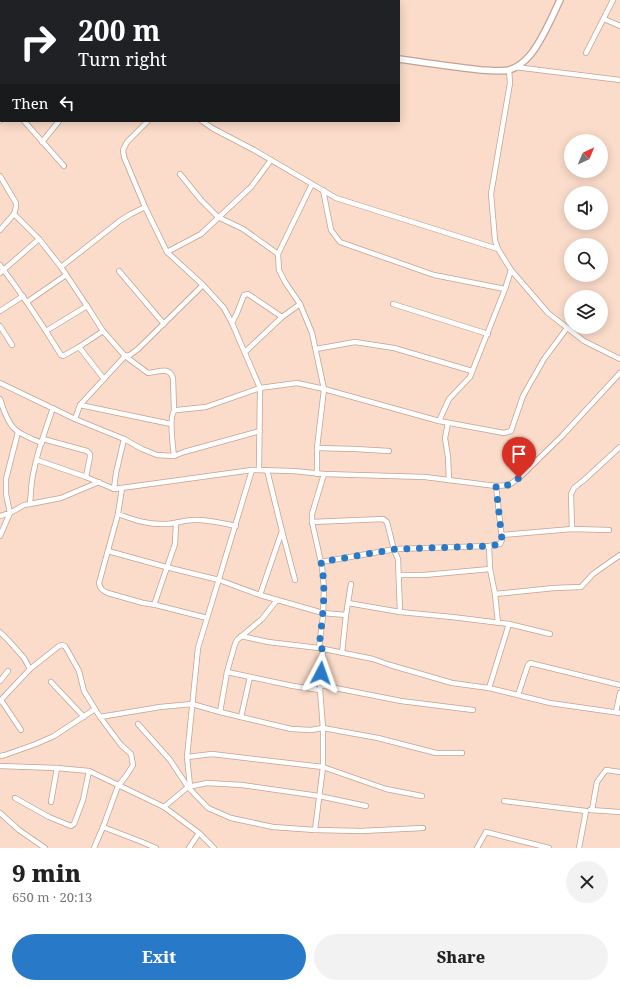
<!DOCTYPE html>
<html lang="en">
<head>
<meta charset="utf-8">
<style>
  body { margin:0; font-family:"Noto Serif",serif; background:#f2f2f2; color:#222; height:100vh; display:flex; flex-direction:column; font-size:15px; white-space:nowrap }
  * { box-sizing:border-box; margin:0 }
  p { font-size:13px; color:#767676 }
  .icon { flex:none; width:22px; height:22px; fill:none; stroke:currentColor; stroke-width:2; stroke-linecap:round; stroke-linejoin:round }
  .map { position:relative; height:848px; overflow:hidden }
  .side { display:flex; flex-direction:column; background:#fff; flex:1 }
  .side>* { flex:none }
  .hud { position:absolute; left:0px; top:0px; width:400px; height:122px; box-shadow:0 2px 10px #0003; background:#202124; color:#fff; overflow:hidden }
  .needle { width:26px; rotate:44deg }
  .tools { position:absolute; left:564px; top:134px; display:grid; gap:8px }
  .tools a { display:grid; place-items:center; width:44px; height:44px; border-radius:50%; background:#fff; box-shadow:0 2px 10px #0003; font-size:20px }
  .pin { position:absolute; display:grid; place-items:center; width:34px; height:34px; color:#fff; margin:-41px -17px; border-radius:50% 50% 50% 0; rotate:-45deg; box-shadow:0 0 4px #0007 }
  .pin .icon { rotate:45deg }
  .me { position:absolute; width:44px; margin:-22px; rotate:4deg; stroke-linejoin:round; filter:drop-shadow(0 0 3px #0008) }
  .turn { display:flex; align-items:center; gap:14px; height:84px; padding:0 12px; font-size:18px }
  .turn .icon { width:52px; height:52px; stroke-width:2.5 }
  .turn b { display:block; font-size:28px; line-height:34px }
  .then { display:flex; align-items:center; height:38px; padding:0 12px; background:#0003; gap:8px; font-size:15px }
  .round { display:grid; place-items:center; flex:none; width:42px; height:42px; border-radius:21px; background:#f2f2f2 }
  .overview { display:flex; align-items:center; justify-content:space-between; height:68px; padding:0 12px }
  h1 { font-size:24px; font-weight:800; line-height:30px }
  .primary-button { display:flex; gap:8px; margin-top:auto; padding:8px 12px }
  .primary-button a { flex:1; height:46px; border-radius:24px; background:#287ac9; color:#fff; font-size:16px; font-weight:800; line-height:46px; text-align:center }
  .primary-button a+a { background:#f2f2f2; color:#222 }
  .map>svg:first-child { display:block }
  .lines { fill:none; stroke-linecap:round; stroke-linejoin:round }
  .minor-casing { stroke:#c1a393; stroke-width:6 }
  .tertiary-casing { stroke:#c1a393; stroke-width:8 }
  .minor { stroke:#fff; stroke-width:4.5 }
  .tertiary { stroke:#fff; stroke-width:5.5 }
  .route { stroke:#287ac9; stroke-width:7; stroke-dasharray:0 12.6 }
</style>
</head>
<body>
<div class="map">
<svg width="620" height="848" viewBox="0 0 620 848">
  <rect width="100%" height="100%" fill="#fbdcca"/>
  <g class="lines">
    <g class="minor-casing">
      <g id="minor">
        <polyline points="114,1 115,0"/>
        <polyline points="231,1 231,0"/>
        <polyline points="604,19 620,26"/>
        <polyline points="0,25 1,26"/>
        <polyline points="586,53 613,0"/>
        <polyline points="515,67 620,80"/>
        <polyline points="509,70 510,83 491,194 495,240 498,249 511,270 548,313 584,341 620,359"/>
        <polyline points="0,121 1,120"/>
        <polyline points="24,121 64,166"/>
        <polyline points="148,121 127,142 123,150 124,157 145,207 167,252 203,285 224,308 232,323 260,388 259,470"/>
        <polyline points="202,121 212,128 254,150 336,198 498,249"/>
        <polyline points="42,142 59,121"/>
        <polyline points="180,174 201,200 218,217 243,229 278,254"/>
        <path d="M0,176L16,203V207L14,214L39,239L61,267L87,306L103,331L125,356L148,373C158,372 169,366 173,378L174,411"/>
        <polyline points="312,184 278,254 279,270 285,282 300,304 312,333 324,389 317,448 317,474"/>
        <polyline points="323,190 331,230 340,242 434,275 505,289"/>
        <polyline points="0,230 14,214"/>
        <polyline points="167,252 201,234 251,187 271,160"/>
        <path d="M0,265C22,294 42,324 61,355L63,356L79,347L103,331"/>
        <polyline points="61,267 121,220 131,214 145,207"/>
        <polyline points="119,271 164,324"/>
        <polyline points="0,273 39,239"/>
        <polyline points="27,302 66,275"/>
        <polyline points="393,304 488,334"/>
        <polyline points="0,311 23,296"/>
        <polyline points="232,323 237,313 244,295 248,294 282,317"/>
        <polyline points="0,326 12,345"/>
        <polyline points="46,331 87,306"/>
        <polyline points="79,347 104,379"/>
        <polyline points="316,349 355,342 394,348 472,371"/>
        <polyline points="245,352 282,317 300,304"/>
        <polyline points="0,383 75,419 124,439"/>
        <path d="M0,399C9,428 13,432 42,443"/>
        <polyline points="80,405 171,424"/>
        <polyline points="75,419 80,405 125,356 130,355 138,349 203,285"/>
        <polyline points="439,421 449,399 470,377 505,289 511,270"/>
        <polyline points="448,423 445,438 448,457 449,480"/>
        <polyline points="43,439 87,451 90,454 90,457 86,477"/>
        <polyline points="317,448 355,449 389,451"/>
        <path d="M174,456C173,448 169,417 174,411C174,411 176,410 177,410L206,407L260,388L297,383L324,389L439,421L504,433L511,431L523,396L544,359L567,328"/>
        <polyline points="37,460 86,477 114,489 116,473 124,439 142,449 157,455 174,456 184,452 260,431"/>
        <polyline points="267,470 282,531 295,580"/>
        <path d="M122,488L118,514C134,520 149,525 166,524C175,524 184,520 193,520C208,519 222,523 236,526"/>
        <polyline points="114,489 252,470 293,471 324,474 425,477 496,486 509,485 519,478 562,436 620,373"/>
        <polyline points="30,504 61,498 99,482"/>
        <path d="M118,514L99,583C100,589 103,591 108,593L143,603L156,605L207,618"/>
        <polyline points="0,516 10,513 6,494 6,479 18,432"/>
        <polyline points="312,522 383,519 387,522 394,550 398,559 400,612"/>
        <polyline points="572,529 571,494 574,488 584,480 620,447"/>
        <polyline points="502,535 572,529 609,530"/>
        <path d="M0,536L10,513L24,505L30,504C31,493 31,481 34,470C38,449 46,428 53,408"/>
        <polyline points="489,546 490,569 495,594 498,623"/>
        <polyline points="108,551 166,567 219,580 260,595 323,613 346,615"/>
        <polyline points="321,562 396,549 489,546 500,544 502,540 496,486"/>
        <polyline points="399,575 424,575 490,569"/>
        <polyline points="495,594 554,588 581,587 593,574 620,555"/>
        <polyline points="260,595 282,531"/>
        <polyline points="348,603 400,612 452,617 509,624 550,634"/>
        <polyline points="154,605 175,544 176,523"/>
        <polyline points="0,632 9,641 24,658 30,669"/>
        <polyline points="241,636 268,642 319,648 373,659 390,665 452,683 489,688 550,703 620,713"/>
        <polyline points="319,648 323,616 324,588 322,567 312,522 312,514 324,474"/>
        <polyline points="342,653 346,615 351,584"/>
        <polyline points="227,672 293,686 320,690"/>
        <polyline points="0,681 8,671"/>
        <polyline points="51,682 84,717"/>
        <polyline points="320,685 401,701 473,710"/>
        <polyline points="489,688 509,624"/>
        <polyline points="518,695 528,665 530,663 620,685"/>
        <polyline points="1,700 21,730"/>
        <polyline points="0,701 30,669 59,646 62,645 65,646 79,671 84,691 100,717 121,745 131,754 133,765 126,776 118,786 103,827 94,848"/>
        <polyline points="220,712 227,672 235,644 237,640 262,619 277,600"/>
        <polyline points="616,712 620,693"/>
        <polyline points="100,717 160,707 192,704 220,712 291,729 311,730 323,728 378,738 436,753 462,753"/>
        <polyline points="241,717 250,677"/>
        <polyline points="138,724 170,760 188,787 208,808 231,818 273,827 315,830 361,831 423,828"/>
        <polyline points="0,756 5,755 36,744 54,736 95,709"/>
        <polyline points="187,757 212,754 323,767 386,789 422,796"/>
        <polyline points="0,766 57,768 89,771 164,807 199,833 214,848"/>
        <polyline points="190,786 187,757 198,648 252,470"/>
        <polyline points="15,798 49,817 71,826 74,824 83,800 89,771"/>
        <polyline points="504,801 586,811 579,848"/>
        <polyline points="51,802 57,768"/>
        <polyline points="164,807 188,787 207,783 242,785 319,796 366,806"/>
        <polyline points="590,810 620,812"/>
        <polyline points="592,810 597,782 606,770 620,772"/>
        <polyline points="0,813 19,830 45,848"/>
        <polyline points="103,827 142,842 156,848"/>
        <polyline points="315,830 323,767 323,728 320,690 323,649"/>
        <polyline points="189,848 199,833"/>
        <polyline points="477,848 486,832 549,848"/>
      </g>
    </g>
    <g class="tertiary-casing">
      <g id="tertiary">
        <polyline points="146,0 149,1"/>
        <path d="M399,59C426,63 454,67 481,70C490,70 500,72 509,70C517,68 526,60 531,54C543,39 552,17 560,0"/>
      </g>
    </g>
    <use href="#minor" class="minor"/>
    <use href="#tertiary" class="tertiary"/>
  </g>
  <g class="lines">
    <path class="route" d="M321,673L323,649L319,648C322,620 327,590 321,562L396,549L489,546L500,544L502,540L496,486L509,485L519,478"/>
  </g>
</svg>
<div class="tools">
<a><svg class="needle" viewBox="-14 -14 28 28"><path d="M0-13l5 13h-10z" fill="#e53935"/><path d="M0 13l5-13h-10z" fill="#767676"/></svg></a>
<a><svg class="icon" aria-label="sound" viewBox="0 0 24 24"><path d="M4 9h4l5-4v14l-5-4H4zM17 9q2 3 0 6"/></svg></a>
<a><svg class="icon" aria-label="search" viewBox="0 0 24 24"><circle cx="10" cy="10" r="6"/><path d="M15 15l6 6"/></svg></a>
<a><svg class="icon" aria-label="layers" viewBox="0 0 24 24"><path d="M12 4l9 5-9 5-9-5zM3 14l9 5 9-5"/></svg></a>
</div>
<div class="pin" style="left:519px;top:478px;background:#d93025"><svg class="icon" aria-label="arrive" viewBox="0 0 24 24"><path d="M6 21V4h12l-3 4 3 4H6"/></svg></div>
<svg class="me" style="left:321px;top:673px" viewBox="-20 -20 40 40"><path d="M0-17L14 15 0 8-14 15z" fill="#287ac9" stroke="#fff" stroke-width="4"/></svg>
<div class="hud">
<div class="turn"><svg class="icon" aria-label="right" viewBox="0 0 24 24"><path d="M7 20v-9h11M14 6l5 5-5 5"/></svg><div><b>200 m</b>Turn right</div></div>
<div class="then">Then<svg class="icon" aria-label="left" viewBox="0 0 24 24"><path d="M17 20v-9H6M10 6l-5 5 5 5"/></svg></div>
</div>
</div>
<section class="side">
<div class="overview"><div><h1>9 min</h1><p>650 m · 20:13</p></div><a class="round"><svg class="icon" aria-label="close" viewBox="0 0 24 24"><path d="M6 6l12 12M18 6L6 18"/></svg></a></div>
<div class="primary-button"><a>Exit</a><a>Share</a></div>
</section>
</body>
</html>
